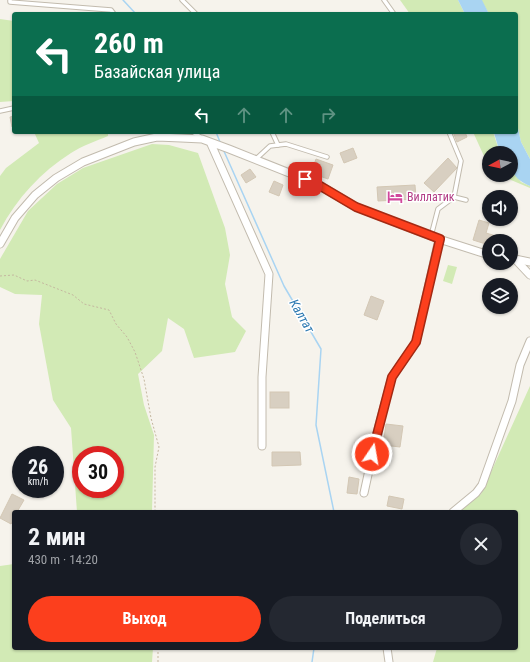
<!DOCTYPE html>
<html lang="ru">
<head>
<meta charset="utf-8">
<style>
  body { margin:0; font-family:"Roboto Condensed",sans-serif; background:#242831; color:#f1f3f6; height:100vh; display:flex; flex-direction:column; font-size:15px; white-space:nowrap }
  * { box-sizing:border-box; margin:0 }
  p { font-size:13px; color:#9ea1a6 }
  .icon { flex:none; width:22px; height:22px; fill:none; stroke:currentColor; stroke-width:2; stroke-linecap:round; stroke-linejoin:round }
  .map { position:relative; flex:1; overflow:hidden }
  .panel { position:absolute; left:12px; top:510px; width:506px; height:140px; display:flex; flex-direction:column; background:#171b24; border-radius:4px; box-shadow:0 1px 3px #0004 }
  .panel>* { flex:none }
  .banner { position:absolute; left:12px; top:12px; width:506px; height:122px; border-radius:4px; box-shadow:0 1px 3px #0004; background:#0b6e4f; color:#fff; overflow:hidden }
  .needle { width:26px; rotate:262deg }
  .buttons { position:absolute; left:482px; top:146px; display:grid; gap:8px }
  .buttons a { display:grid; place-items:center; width:36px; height:36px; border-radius:50%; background:#171b24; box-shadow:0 1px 3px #0004; font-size:20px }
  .speed { position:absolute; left:12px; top:446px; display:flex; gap:8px; font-size:20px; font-weight:700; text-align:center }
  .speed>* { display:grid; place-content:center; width:52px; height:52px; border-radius:50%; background:#171b24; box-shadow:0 1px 3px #0004; line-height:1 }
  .speed small { font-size:10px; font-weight:400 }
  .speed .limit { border:6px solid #d22; background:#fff; color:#111 }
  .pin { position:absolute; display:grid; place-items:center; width:34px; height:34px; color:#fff; margin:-17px; border-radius:8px; box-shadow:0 2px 6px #0006 }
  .me { position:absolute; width:44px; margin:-22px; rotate:12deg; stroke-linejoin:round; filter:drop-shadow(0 0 3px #0008) }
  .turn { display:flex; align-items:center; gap:14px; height:84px; padding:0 16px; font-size:18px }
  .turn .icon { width:52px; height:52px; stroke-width:2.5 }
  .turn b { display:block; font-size:28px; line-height:34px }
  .lanes { display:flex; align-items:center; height:38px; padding:0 16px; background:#0003; justify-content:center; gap:20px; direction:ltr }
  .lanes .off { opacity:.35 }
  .round { display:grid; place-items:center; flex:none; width:42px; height:42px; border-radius:21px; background:#242831 }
  .head { display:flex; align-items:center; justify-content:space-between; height:68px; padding:0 16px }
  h1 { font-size:24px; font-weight:700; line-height:30px }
  .cta { display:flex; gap:8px; margin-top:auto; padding:8px 16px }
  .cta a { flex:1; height:46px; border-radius:24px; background:#fc3f1d; color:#fff; font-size:16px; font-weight:700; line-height:46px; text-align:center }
  .cta a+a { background:#242831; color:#f1f3f6 }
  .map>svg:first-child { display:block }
  .green { fill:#d2eab5; fill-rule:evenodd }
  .water { fill:#a9d4f2 }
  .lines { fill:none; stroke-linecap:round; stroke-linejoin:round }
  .stream { stroke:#a9d4f2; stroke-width:1.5 }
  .building { fill:#d8cfc1; stroke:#d3c7b4 }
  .lane-casing { stroke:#c2bbae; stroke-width:5.5 }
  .street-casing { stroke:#c2bbae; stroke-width:9 }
  .path { stroke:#c4b79f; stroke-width:1; stroke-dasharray:2 2; stroke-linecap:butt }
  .lane { stroke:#fff; stroke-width:3.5 }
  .street { stroke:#fff; stroke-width:7 }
  .route-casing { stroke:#a42913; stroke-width:10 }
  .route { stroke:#fc3f1d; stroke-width:7 }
  .labels { text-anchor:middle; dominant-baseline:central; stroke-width:3; stroke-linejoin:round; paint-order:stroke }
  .hotel-label { font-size:12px; fill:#b23c85; stroke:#fff; text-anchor:start }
  .water-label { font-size:13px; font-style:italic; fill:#2e7ab2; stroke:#fff }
</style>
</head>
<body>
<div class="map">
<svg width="530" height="662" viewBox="0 0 530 662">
  <rect width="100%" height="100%" fill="#f6f3ec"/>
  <g class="green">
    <polygon points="400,0 458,0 465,14 410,14"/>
    <polygon points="481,0 530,0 530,159 521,142 516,119 516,14 489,14"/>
    <polygon points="0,19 14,21 14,101 0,102"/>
    <path d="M34,132H108V136C96,141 82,146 71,153C41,172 17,198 0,230V176L6,168L39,143Z"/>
    <polygon points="473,132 493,132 500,153 489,153 489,167"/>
    <path d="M152,144L169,145L198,153L225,228L230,255L225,284L232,317L246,331L235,352L194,358L184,329L168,318L162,351L138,374L144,405L154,435L152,512H77L71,428L53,400L39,324L42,295L15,294L0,287V259L28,211L57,184L83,168ZM81,455H115V489H81Z"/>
    <polygon points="511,169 521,182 530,186 530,188 499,175 511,175"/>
    <polygon points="448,265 457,267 452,284 443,281"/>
    <polygon points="530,386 530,662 433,662 437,648 516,648 516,512 458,512 481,494"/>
    <polygon points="14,564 14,648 153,648 152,662 0,662 0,566"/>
  </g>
  <g class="water">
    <polygon points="458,0 482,0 489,14 465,14"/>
    <path d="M516,119L521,142L530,159V186C512,178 511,171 511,153H500L494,133L516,132Z"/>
  </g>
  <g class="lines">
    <g class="stream">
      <polyline points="123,0 136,14"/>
      <polyline points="216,132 220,142"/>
      <polyline points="223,149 284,286 321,349 316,425 334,512"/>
      <polyline points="312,662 314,648"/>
    </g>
  </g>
  <g class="building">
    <polygon points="14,116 14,126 12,127 10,117"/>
    <polygon points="453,132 465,132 467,137 457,142"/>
    <polygon points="353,148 357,158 344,163 340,153"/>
    <polygon points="448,158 457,168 434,192 424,183"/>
    <polygon points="316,159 333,165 328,179 311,173"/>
    <polygon points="250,169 256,177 246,183 241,175"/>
    <polygon points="274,181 283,185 279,196 269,192"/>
    <polygon points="415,185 416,199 378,201 377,187"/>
    <polygon points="479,220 489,223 486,233 496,236 495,241 489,241 489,245 473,240"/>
    <polygon points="371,296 384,301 377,320 364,315"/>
    <rect x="270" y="392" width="19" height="16"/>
    <polygon points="386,424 403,426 400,447 383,445"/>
    <polygon points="272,452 300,452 301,465 272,466"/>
    <polygon points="349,477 359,479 357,494 347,493"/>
    <polygon points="12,494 24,500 17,512 14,512 14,519 11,524 0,518"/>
    <polygon points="389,496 404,499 402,509 387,506"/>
  </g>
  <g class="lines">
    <g class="lane-casing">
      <g id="lane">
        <polyline points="10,0 10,2 111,10 114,14"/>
        <polyline points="182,0 196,14"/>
        <polyline points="384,0 394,14"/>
        <polyline points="0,111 14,108"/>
        <polyline points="193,132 200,137"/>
        <polyline points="272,132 278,145"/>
        <polyline points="256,159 270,146 286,144 327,157"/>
        <polyline points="454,197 466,200"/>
        <polyline points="431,236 438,209 454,197 461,161 449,132"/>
      </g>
    </g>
    <g class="street-casing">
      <g id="street">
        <polyline points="211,144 269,274 262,377 262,446"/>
        <polyline points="0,244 15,218 35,195 56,178 83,162 134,142 157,137 181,138 202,139 229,149 317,184 356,207 439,239 489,255"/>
        <polyline points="515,259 530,275"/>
        <polyline points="515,259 530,262"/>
        <polyline points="364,493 378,429 392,377 416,342 439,239"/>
        <polyline points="453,512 476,493 482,485 512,401 520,365 530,341"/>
        <polyline points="387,648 389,662"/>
      </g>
    </g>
    <g class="path">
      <polyline points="0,276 14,275 27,281 35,280 73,295 84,304 109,310 116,324 127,337 135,352 144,379 151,418 159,447 155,467 155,512"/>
      <polyline points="158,648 158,662"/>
    </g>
    <use href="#lane" class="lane"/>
    <use href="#street" class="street"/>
  </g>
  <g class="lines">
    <g class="route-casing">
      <polyline id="route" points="305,179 317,184 356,207 440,239 416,342 392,377 372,454"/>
    </g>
    <use href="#route" class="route"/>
  </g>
  <defs>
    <g id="hotel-bare" transform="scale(1.2)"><path d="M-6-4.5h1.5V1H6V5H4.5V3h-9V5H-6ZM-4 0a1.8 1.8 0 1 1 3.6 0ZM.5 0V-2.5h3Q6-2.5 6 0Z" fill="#d1479c" stroke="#fff" stroke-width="2.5" paint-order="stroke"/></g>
  </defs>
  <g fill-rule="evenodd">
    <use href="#hotel-bare" x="395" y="197"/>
  </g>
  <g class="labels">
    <g class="hotel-label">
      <text x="407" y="197">Виллатик</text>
    </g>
    <g class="water-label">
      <text transform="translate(302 316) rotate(60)">Калтат</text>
    </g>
  </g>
</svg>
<div class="buttons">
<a><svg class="needle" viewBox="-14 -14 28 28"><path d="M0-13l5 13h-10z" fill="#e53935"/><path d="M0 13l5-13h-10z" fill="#9ea1a6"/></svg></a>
<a><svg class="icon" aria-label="sound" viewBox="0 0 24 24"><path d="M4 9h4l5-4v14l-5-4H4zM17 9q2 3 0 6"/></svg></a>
<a><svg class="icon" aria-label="search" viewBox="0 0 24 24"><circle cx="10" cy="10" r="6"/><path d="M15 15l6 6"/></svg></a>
<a><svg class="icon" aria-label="layers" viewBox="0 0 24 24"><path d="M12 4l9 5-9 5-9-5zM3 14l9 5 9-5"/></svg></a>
</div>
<div class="speed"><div>26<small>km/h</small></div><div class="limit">30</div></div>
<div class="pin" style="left:305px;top:179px;background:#d93025"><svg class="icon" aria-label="arrive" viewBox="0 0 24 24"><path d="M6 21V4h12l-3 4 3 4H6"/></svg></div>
<svg class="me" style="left:372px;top:454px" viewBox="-20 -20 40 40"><circle r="17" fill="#fc3f1d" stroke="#fff" stroke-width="3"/><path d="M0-11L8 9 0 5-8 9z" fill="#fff"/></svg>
<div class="banner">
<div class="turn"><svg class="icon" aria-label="left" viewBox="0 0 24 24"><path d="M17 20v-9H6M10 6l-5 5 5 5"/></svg><div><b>260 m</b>Базайская улица</div></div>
<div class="lanes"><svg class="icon" aria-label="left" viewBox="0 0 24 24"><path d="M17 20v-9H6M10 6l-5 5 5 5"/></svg><svg class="icon off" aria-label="ahead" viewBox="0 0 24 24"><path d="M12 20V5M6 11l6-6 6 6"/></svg><svg class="icon off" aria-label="ahead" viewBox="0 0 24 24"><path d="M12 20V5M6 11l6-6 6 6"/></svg><svg class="icon off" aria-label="right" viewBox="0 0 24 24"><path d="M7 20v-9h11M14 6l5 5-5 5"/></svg></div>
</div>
<section class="panel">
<div class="head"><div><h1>2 мин</h1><p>430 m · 14:20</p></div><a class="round"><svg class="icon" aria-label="close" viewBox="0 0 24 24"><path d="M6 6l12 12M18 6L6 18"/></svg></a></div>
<div class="cta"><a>Выход</a><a>Поделиться</a></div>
</section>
</div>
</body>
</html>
